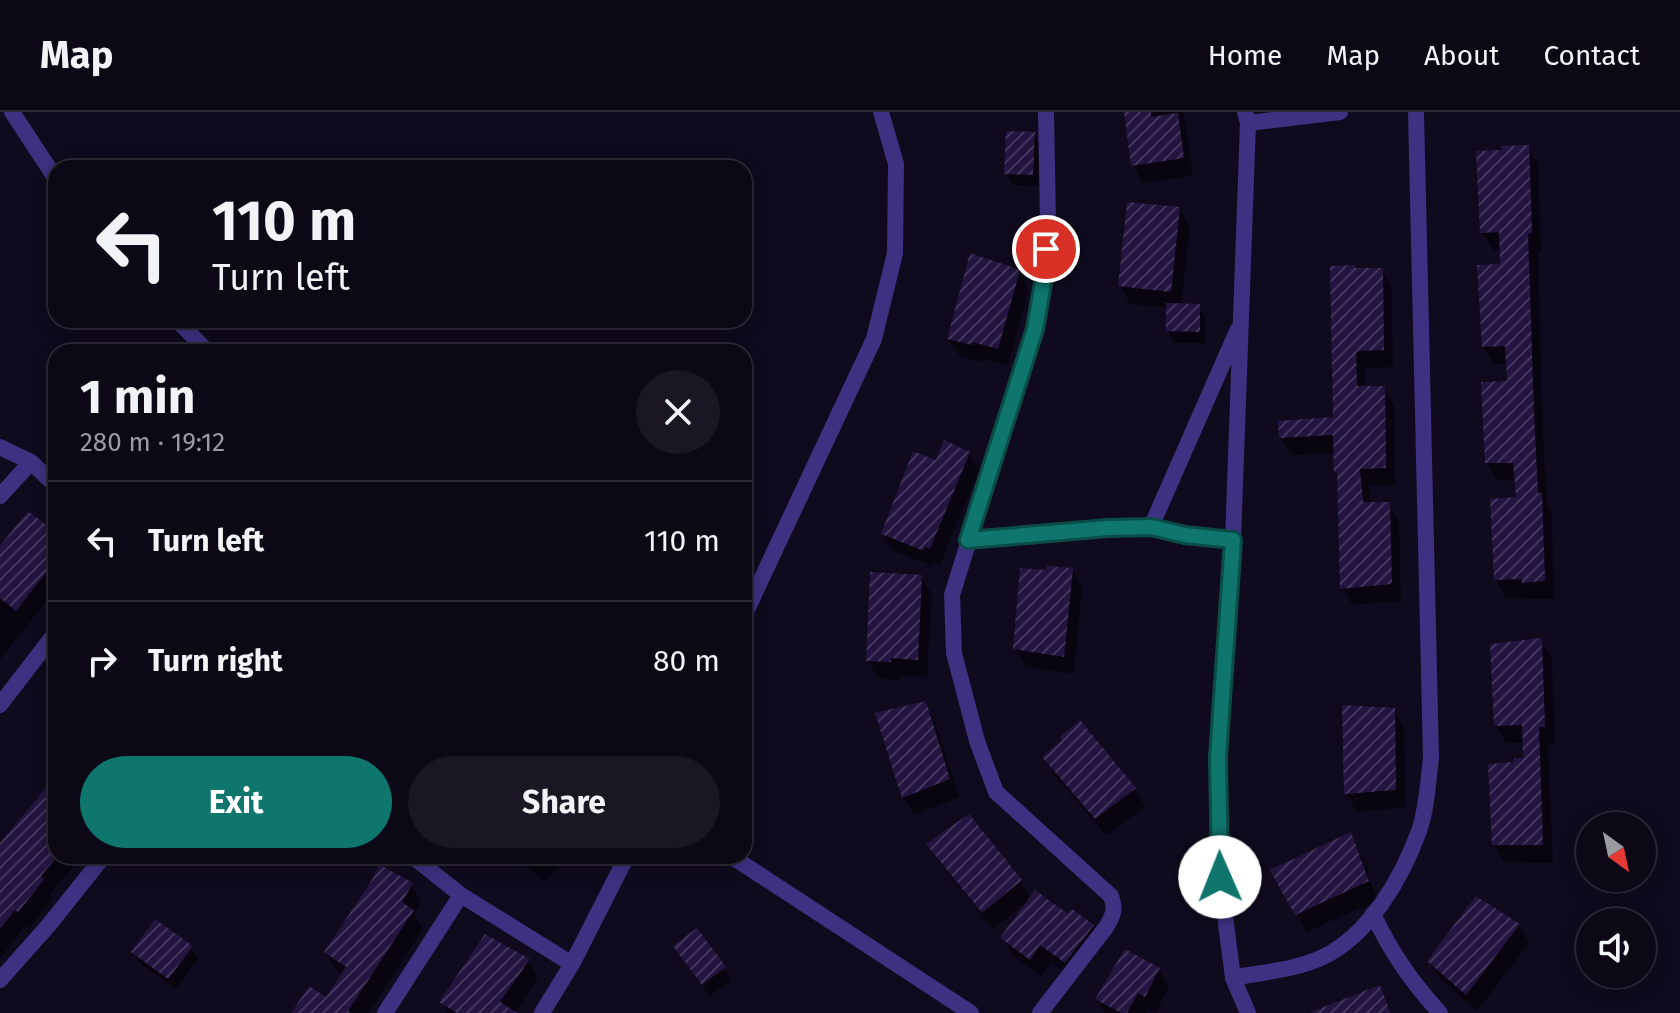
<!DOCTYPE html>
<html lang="en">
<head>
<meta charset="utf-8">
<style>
  body { margin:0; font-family:"Fira Sans",sans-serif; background:#1a1623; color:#f1f3f6; height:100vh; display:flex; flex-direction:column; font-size:30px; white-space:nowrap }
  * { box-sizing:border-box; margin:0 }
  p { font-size:26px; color:#9a9aa1 }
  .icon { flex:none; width:44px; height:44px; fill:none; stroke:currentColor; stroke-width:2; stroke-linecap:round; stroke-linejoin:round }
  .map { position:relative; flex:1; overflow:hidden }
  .side { position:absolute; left:48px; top:232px; width:704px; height:520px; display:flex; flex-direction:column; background:#0c0816; border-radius:24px; box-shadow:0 4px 20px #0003,0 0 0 2px #2c2935 }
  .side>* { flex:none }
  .banner { position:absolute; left:48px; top:48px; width:704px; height:168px; border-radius:24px; box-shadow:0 4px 20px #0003,0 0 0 2px #2c2935; background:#0c0816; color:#f1f3f6; overflow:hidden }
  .needle { width:52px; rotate:147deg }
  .controls { position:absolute; left:1576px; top:700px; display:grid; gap:16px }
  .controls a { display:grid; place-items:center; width:80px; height:80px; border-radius:50%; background:#0c0816; box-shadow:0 4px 20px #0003,0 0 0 2px #2c2935; font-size:40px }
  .pin { position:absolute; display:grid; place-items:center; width:68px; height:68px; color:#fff; margin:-34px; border:4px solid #fff; border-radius:50%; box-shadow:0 2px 8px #0007 }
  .me { position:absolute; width:88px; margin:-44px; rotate:359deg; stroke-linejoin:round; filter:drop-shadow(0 0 6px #0008) }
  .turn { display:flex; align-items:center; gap:28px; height:168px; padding:0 32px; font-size:36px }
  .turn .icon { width:104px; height:104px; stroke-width:2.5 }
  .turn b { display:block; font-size:56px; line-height:68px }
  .round { display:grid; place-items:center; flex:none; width:84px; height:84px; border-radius:42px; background:#1a1623 }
  .headline { display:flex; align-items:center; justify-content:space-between; height:136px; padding:0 32px }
  h1 { font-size:48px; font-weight:700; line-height:60px }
  .cta { display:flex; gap:16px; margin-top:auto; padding:16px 32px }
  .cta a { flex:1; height:92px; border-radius:48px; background:#0f766e; color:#fff; font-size:32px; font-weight:700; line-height:92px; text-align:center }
  .cta a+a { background:#1a1623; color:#f1f3f6 }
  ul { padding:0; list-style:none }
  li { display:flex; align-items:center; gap:24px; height:120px; padding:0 32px; border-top:2px solid #2c2935 }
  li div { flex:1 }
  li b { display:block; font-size:30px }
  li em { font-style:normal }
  header { display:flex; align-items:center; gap:48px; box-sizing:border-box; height:112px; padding:0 40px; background:#0c0816; border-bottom:2px solid #2c2935 }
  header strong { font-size:38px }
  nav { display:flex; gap:44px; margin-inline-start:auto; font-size:28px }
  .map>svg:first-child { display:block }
  .shadow { fill:#0007 }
  .building { fill:url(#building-hatch) }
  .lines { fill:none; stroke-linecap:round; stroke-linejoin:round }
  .street { stroke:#3f3181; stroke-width:16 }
  .route-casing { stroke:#0a4d48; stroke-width:20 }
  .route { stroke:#0f766e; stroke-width:14 }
</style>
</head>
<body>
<header>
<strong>Map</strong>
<nav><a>Home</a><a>Map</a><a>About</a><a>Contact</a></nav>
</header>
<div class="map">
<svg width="1680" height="901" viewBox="0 0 1680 901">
  <defs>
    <pattern id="building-hatch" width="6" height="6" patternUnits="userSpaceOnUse" patternTransform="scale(2)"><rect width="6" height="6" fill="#231540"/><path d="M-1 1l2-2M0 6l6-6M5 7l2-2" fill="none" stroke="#42365d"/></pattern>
  </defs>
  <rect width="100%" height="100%" fill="#100a1e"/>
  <g class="shadow">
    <polygon points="1125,0 1184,0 1193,64 1143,71 1133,53"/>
    <polygon points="1034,22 1040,34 1038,74 1013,73 1006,61"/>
    <polygon points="1528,35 1538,53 1541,139 1538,139 1543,321 1547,393 1552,401 1554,487 1506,486 1496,468 1518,387 1517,368 1497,369 1487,351 1509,271 1508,252 1494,252 1484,234 1502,154 1501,138 1493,138 1482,120"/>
    <polygon points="1179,97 1190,115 1181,193 1199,194 1205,205 1205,231 1175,231 1168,219 1168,196 1130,192 1120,174"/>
    <polygon points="1356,158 1382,158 1392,176 1393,255 1367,256 1365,260 1365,276 1384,276 1394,294 1395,373 1369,374 1370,392 1389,392 1399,410 1401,489 1352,493 1342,476 1339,366 1336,360 1336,341 1291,343 1281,326 1335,307"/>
    <polygon points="1019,160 1029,178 1008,254 983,247 982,250 960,245 949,227"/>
    <polygon points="969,342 979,358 940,453 932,450 932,454 892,438 883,422 937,350"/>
    <polygon points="56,421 56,477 0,548 0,437"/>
    <polygon points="1072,458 1082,476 1074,562 1026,555 1016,537 1048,460"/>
    <polygon points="921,464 932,482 927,565 901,564 900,568 878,566 868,548"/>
    <polygon points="1541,528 1552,546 1555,632 1548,632 1553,751 1504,750 1494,732 1516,652 1525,648 1525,631 1506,631 1496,613"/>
    <polygon points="925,591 935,609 959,685 914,703 903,685"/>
    <polygon points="1394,598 1404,616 1406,695 1357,700 1346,682"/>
    <polygon points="1079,611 1135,677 1145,695 1106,723 1055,664 1044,646"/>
    <polygon points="56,667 56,744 117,745 100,761 80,746 50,782 53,786 29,817 25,814 0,846 0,734"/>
    <polygon points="1350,723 1370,761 1367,762 1378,788 1307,820 1273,759"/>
    <polygon points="928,733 1020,769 1031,787 1092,814 1103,832 1075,868 1051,850 1041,864 1013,844 1003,826 1028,789 993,817 939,750"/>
    <polygon points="515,744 572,744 564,752 562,750 544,770"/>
    <polygon points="411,772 421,790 414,802 423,817 368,901 293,901 327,887 343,862 336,858 326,840"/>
    <polygon points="1519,813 1529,831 1477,899 1440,867 1429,849"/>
    <polygon points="697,818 731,868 710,884 682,846"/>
    <polygon points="191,835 198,847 176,877 140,851 133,840"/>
    <polygon points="528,849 538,866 515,901 448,901 442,890"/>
    <polygon points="1159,857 1169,875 1156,901 1148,897 1146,901 1105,901 1097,887"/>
  </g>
  <g class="building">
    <polygon points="1124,0 1151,0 1151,5 1178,1 1184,46 1131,54"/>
    <polygon points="1006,19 1035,20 1033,63 1004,62"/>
    <polygon points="1529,33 1532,121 1528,122 1534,301 1538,381 1542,381 1545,469 1522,471 1522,467 1494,468 1490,387 1516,385 1513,351 1485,351 1481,270 1507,269 1505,234 1482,235 1477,153 1500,152 1499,120 1480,121 1476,39 1502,38 1502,34"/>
    <polygon points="1127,90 1180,95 1171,180 1118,174"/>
    <polygon points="970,141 1020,158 998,237 973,230 972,233 947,227"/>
    <polygon points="1355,153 1355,156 1383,156 1384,238 1358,239 1356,242 1357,274 1385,274 1386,356 1360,357 1363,390 1390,390 1392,472 1340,477 1337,360 1334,361 1333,323 1279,326 1278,309 1333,305 1330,154"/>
    <polygon points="1166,191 1200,192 1200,220 1166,219"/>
    <polygon points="944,328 970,340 930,437 924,435 924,439 881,422 913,339 936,348"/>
    <polygon points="28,399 56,420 56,466 48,458 16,499 0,486 0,434"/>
    <polygon points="1047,454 1073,456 1064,545 1013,537 1020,456 1046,458"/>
    <polygon points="870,460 922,463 918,548 891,546 891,550 866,549"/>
    <polygon points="1542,526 1545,615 1539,615 1543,733 1492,733 1488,652 1514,650 1514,646 1523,646 1522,613 1494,614 1490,532"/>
    <polygon points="926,589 950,667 902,686 875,601"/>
    <polygon points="1342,593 1395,596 1396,678 1344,682"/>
    <polygon points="1080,608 1136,676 1095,707 1042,645 1062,628 1060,625"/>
    <polygon points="56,664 56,746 41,764 44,768 18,800 15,798 0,816 0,731"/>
    <polygon points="969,702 1022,768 982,801 926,732"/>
    <polygon points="1351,720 1369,769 1295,803 1270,758"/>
    <polygon points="379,752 413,771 402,790 414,798 348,899 351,901 291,901 309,874 326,885 346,855 324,840 372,768"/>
    <polygon points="1035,778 1068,802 1072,797 1094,813 1065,851 1040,833 1030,848 1000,826"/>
    <polygon points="1476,784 1520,812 1466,883 1427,849"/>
    <polygon points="155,807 193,834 168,867 131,840"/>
    <polygon points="697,816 726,855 702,873 673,834"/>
    <polygon points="485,822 530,847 500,890 517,901 457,901 439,890"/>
    <polygon points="1125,837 1160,856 1145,885 1138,881 1127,901 1121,901 1095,887"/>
    <polygon points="1380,873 1390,901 1312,901 1311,900"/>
  </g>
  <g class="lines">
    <g class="street">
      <polyline points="12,0 56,67"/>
      <polyline points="1245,0 1248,11 1233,428 1218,645 1220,765 1233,866 1248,901"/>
      <polyline points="1248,11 1340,0"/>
      <polyline points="177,208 208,240"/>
      <polyline points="0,335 31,350 56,374"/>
      <polyline points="0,384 31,350"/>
      <polyline points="1151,415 1238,217"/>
      <polyline points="968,428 1108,416 1151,415 1185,423 1233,428"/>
      <polyline points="744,504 874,227 895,141 896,52 881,0"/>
      <polyline points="0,593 56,520"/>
      <polyline points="412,744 461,783 572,852"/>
      <polyline points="731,744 971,901"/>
      <path d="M1373,802C1392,842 1411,869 1440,901"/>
      <path d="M1233,866C1262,860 1296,858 1323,845C1369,823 1402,766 1419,719C1427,696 1428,670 1431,646L1416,0"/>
      <polyline points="0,868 48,814 104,744"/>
      <polyline points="385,901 461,783"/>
      <polyline points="542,901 572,852 627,744"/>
      <path d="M1040,901L1107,814C1113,803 1116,797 1111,784L996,680L977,629L954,541L952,483L1035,217L1044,165L1048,109L1046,0"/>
    </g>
  </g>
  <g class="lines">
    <g class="route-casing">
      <polyline id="route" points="1046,137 1044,165 1035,217 968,428 1108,416 1151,415 1185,423 1233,428 1218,645 1220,765"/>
    </g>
    <use href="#route" class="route"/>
  </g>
</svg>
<div class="controls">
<a><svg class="needle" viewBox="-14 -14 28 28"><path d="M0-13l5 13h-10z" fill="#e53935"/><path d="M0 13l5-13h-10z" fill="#9a9aa1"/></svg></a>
<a><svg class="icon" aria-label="sound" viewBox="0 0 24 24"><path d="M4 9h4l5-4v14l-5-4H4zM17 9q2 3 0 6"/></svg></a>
</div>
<div class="pin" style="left:1046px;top:137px;background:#d93025"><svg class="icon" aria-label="arrive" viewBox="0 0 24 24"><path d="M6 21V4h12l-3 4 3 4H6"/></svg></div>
<svg class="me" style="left:1220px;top:765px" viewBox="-20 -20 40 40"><circle r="19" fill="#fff"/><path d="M0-13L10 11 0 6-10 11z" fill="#0f766e"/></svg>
<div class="banner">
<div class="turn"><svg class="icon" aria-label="left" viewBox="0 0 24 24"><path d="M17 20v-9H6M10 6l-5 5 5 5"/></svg><div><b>110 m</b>Turn left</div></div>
</div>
<section class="side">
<div class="headline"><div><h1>1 min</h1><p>280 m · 19:12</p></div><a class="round"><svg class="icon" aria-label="close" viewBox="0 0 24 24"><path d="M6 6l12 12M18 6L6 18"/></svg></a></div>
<ul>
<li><svg class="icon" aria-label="left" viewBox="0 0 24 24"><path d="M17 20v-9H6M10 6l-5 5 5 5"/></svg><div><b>Turn left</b></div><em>110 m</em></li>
<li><svg class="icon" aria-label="right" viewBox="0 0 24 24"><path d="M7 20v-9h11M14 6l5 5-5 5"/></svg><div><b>Turn right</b></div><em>80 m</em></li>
</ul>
<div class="cta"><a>Exit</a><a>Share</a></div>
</section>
</div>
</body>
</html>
